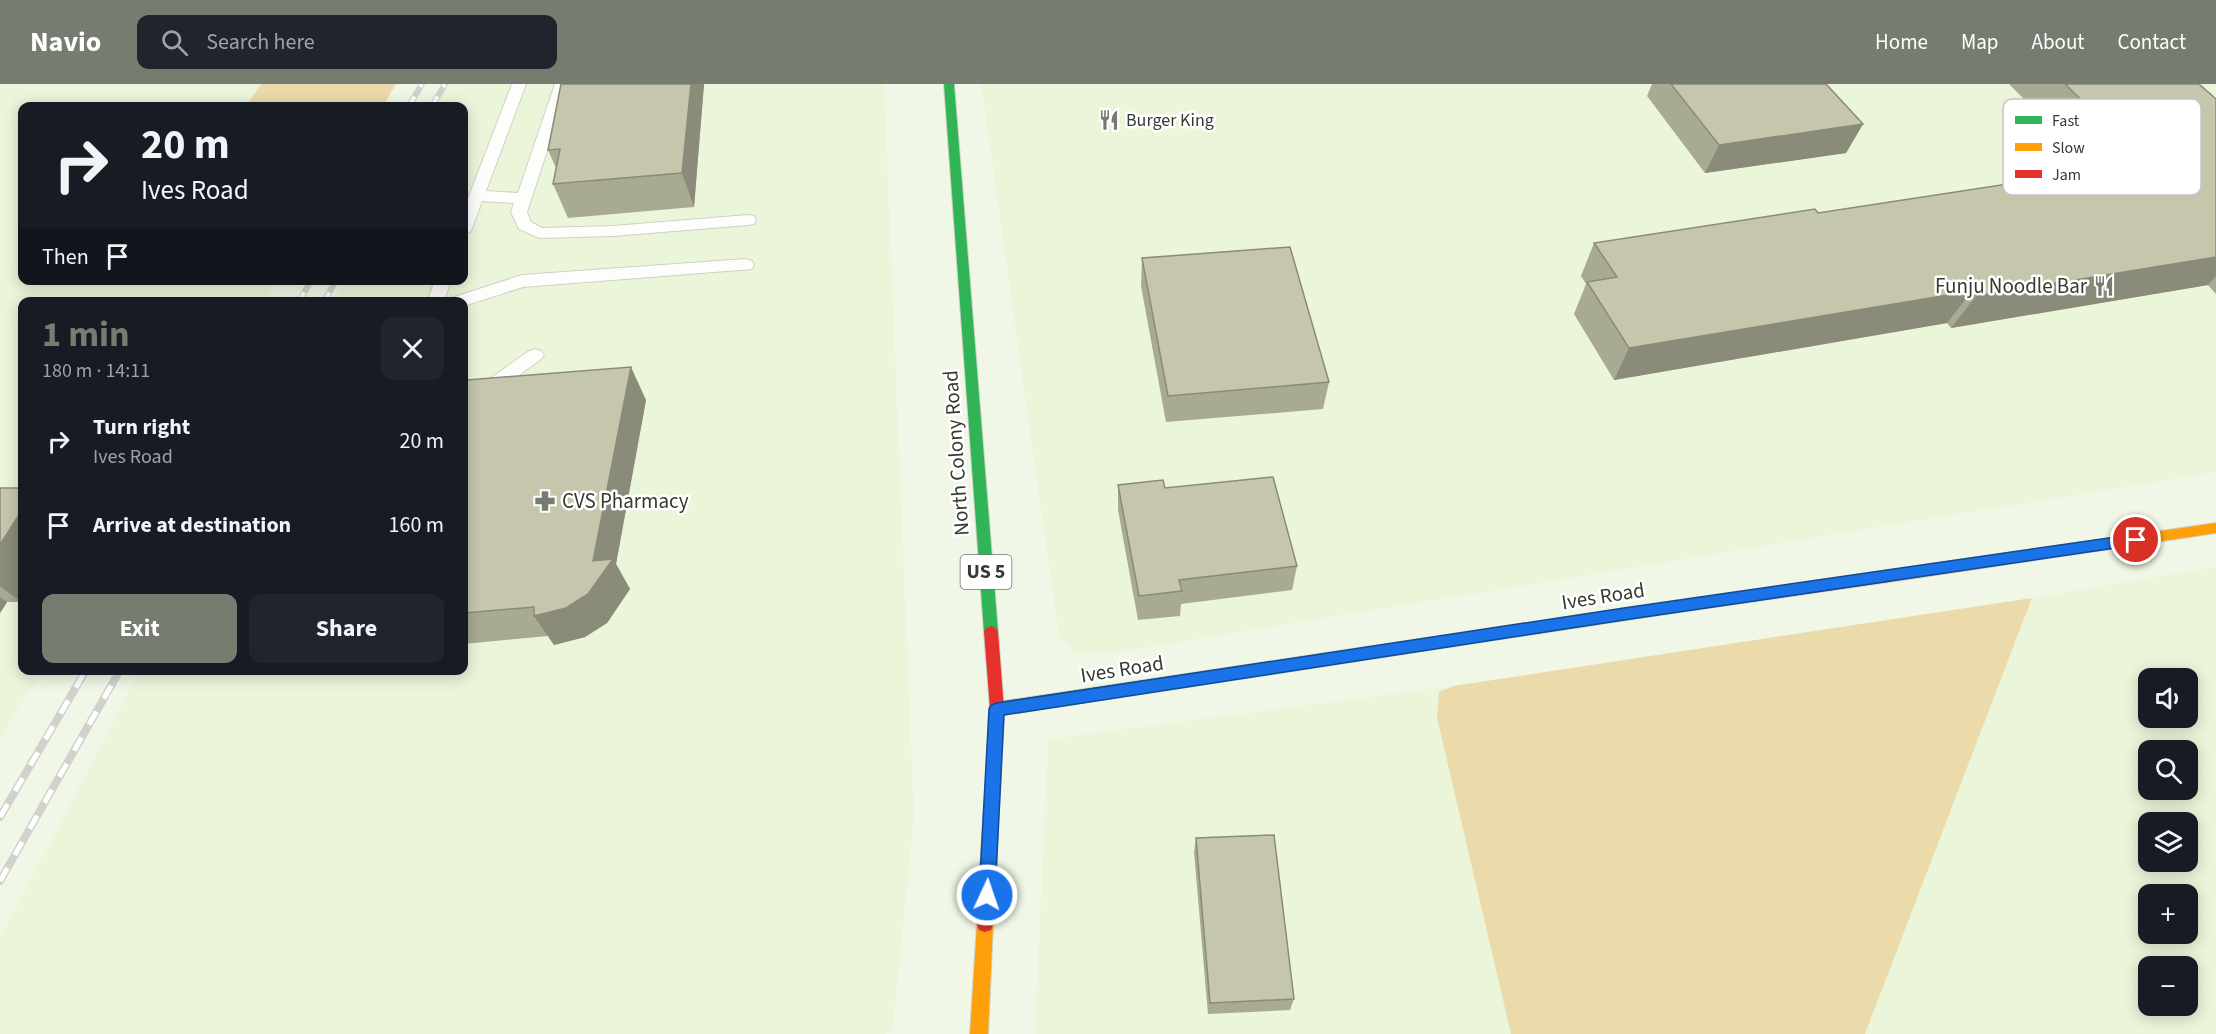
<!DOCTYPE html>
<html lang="en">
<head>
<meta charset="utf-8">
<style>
  body { margin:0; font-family:"Source Sans 3",sans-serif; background:#20242c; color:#f1f3f6; height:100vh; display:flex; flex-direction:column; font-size:22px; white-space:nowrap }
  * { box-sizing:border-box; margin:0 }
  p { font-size:20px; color:#9ea1a6 }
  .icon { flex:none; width:33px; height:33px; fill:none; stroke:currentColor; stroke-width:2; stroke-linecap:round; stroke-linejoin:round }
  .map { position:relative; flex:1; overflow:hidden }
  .details { position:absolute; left:18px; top:213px; width:450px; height:378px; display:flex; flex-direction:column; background:#171b24; border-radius:12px; box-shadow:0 3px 15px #0003 }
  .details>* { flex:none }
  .top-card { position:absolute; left:18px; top:18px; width:450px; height:183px; border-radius:12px; box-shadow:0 3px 15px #0003; background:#171b24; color:#f1f3f6; overflow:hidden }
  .controls { position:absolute; left:2138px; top:584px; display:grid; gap:12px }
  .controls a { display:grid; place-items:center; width:60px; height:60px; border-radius:12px; background:#171b24; box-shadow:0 3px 15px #0003; font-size:30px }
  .pin { position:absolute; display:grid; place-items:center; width:51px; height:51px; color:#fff; margin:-26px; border:3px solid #fff; border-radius:50%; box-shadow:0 2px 6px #0007 }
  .me { position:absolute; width:66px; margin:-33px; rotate:3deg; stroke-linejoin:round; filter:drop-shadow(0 0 4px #0008) }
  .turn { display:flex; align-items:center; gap:21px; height:126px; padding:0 24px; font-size:27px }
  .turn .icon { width:78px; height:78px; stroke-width:2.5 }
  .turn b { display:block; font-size:42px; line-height:51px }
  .then { display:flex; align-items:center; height:57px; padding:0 24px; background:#0003; gap:12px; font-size:22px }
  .round { display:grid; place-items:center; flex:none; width:63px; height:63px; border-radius:12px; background:#20242c }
  .summary { display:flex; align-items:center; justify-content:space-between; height:102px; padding:0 24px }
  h1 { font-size:36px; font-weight:700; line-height:45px; color:#777c70 }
  .action { display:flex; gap:12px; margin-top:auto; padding:12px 24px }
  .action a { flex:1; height:69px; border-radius:12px; background:#777c70; color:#fff; font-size:24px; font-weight:700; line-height:69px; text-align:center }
  .action a+a { background:#20242c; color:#f1f3f6 }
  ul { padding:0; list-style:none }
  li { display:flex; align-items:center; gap:18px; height:84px; padding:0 24px }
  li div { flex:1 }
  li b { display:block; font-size:22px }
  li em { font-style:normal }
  header { display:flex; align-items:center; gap:36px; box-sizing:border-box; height:84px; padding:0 30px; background:#777c70; color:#fff }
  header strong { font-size:28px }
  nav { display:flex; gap:33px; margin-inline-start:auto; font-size:21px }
  .search { width:420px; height:54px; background:#20242c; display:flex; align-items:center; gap:15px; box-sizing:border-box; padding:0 21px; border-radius:12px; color:#9ea1a6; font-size:22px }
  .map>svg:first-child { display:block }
  .built { fill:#ebf5da; fill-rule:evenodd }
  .green { fill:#ebdbab }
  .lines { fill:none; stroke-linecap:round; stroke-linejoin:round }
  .lane-casing { stroke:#cdd2c5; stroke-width:2 }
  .fast-casing { stroke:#cdd2c5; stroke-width:2 }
  .slow-casing { stroke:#cdd2c5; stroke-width:2 }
  .jam-casing { stroke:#cdd2c5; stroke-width:2 }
  .lane { fill:#fdfefb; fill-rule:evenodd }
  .fast { fill:#30b455; fill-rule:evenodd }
  .slow { fill:#ff9f0a; fill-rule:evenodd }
  .jam { fill:#e5322d; fill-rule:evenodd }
  .rail-far1-casing { stroke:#d1d2cd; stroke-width:6 }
  .rail-casing { stroke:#d1d2cd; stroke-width:8 }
  .rail-far1 { stroke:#fff; stroke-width:4; stroke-dasharray:11; stroke-linecap:butt }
  .rail { stroke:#fff; stroke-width:5; stroke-dasharray:15; stroke-linecap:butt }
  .wall { fill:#a9aa94 }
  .shaded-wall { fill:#8a8b78 }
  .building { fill:#c5c6ac; stroke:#8a8b78; stroke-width:1.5 }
  .route { fill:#1a73e8; stroke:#114b97; stroke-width:1.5 }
  .labels { text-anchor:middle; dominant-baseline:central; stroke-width:5; stroke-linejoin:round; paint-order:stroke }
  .far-poi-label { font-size:18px; fill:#363a30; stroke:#fff; text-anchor:start }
  .shield { fill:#fff; stroke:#72756e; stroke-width:1.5 }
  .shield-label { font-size:20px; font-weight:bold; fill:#363a30 }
  .poi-label { font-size:21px; fill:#363a30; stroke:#fff; text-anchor:end }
  .street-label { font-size:21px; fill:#363a30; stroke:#fff }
  .key { fill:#fff; stroke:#c3c4c1; stroke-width:1.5 }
  .key-label { font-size:16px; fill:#363a30 }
</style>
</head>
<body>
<header>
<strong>Navio</strong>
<div class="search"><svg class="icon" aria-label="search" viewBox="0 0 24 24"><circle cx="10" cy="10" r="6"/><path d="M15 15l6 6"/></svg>Search here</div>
<nav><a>Home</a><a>Map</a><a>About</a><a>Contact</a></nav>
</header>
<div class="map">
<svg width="2216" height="950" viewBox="0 0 2216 950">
  <rect width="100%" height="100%" fill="#f1f7e6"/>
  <g class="built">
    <polygon points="0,0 261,0 246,22 22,22 22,196 274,197 266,217 22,218 22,586 42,587 0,654"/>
    <polygon points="447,0 884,0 914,732 893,944 886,950 0,950 0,854 140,587 464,586 464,218 333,217 344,197 464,196 464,22 436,22"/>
    <polygon points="981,0 2216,0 2216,388 1125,567 1076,569 1059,553"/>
    <path d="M2216,483V950H1865L2032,514ZM2148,594H2187V633H2148ZM2148,666H2187V705H2148ZM2148,738H2187V777H2148ZM2148,810H2187V849H2148ZM2148,882H2187V921H2148Z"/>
    <polygon points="1453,602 1439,608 1437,634 1511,950 1035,950 1048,655"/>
  </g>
  <g class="green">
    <polygon points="261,0 396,0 383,22 246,22"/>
    <polygon points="2032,514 1865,950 1511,950 1437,634 1439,608 1453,602"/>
  </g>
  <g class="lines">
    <g class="lane-casing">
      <g id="lane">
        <polygon points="512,0 526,0 486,107 518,109 555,0 569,0 527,128 531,138 542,144 613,142 748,131 754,132 756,136 754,140 748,141 613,152 539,154 519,145 511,128 514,119 482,117 472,144 470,148 464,149 464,125"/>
        <polygon points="746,175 752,177 754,181 752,185 523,203 464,222 464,218 449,218 451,214 522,191"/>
        <polygon points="435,196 451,196 444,218 427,218"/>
        <polygon points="535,265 541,267 544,271 541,275 470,327 464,329 464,313 529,267"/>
      </g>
    </g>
    <g class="fast-casing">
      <g id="fast">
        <polygon points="944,0 954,0 998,548 996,552 991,554 986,552 984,548"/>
        <polygon points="1666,518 1671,520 1673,524 1671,528 1666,530 997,632 992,630 990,625 992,620 997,618"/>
      </g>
    </g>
    <g class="slow-casing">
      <g id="slow">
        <polygon points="2216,439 2216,449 1889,498 1884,496 1882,492 1884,488 1889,486"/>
        <polygon points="985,832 991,834 993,840 988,950 970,950 977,840 979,834"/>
      </g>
    </g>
    <g class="jam-casing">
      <g id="jam">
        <polygon points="1889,486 1894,488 1896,492 1894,496 1889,498 1666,530 1661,528 1659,524 1661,520 1666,518"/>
        <polygon points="991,542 996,544 998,548 1004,625 993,840 991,846 985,848 979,846 977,840 990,625 984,548 986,544"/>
      </g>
    </g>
    <use href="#lane" class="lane"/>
    <use href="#fast" class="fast"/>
    <use href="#slow" class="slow"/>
    <use href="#jam" class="jam"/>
    <g class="rail-far1-casing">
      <g id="rail-far1">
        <polyline points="409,22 422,0"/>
        <polyline points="432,22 445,0"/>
        <polyline points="299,218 311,196"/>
        <polyline points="324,218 336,196"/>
      </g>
    </g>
    <g class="rail-casing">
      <g id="rail">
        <polyline points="0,733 86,586"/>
        <polyline points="0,797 120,586"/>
      </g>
    </g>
    <use href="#rail-far1" class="rail-far1"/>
    <use href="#rail" class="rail"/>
  </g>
  <g class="wall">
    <polygon points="561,0 704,0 694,123 568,134 553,100 556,84 548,66"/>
    <polygon points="1652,0 1826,0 1863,40 1846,69 1705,89 1647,12"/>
    <polygon points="2009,0 2199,0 2216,15 2216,210 2208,201 1951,244 1947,239 1614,296 1574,230 1586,200 1581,192 1594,159 1818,129 2095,87"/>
    <polygon points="1142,174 1329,298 1323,325 1166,338 1141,202"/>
    <polygon points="464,292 467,292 469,296 646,316 616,480 630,505 607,539 585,553 554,561 548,552 464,560"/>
    <polygon points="1118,401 1165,404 1297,482 1292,506 1181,520 1180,532 1138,536 1118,426"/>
    <polygon points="0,404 22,404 22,516 21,518 7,518 0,529"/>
    <polygon points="1196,754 1294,915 1290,926 1208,930 1194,768"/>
  </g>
  <g class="shaded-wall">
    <polygon points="691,0 704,0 694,123 682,89"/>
    <polygon points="1863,40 1846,69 1705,89 1719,61"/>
    <polygon points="2216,173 2216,192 2208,201 1951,244 1976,212"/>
    <polygon points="1972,207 1947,239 1614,296 1629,264"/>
    <polygon points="631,283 646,316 616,480 630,505 607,539 585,553 554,561 534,532 593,477"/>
    <polygon points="22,426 22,516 21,518 0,502 0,461"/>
    <polygon points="0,513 7,518 0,529"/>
  </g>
  <g class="building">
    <polygon points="561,0 691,0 682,89 553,100 560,65 548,66"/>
    <polygon points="1671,0 1826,0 1863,40 1719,61"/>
    <polygon points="2065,0 2199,0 2216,15 2216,173 1976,212 1972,207 1629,264 1587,198 1617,193 1594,159 1815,125 1818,129 2146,79"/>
    <polygon points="1290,163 1329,298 1168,312 1142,174"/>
    <polygon points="631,283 593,477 613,475 588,510 566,524 534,532 534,523 464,529 464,292 467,292 467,296"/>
    <polygon points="1273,393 1297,482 1179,496 1182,507 1139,512 1118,401 1163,396 1165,404"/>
    <polygon points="0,404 22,404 22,426 0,461"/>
    <polygon points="1274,751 1294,915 1210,919 1196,754"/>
  </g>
  <polygon class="route" points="2136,450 2142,456 2136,461 1624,536 1004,631 995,811 993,816 987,819 981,816 979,811 989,625 991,621 997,619 1624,524"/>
  <defs>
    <g id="restaurant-bare" transform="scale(1.62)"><path d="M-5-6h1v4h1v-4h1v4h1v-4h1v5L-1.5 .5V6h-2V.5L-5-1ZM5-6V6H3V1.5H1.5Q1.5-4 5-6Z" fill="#777c70" stroke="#fff" stroke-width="2.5" paint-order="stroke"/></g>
    <g id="pharmacy-bare" transform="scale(1.62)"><path d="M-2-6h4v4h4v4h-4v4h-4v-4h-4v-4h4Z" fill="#777c70" stroke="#fff" stroke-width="2.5" paint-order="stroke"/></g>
  </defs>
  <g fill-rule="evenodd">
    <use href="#restaurant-bare" x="1109" y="36"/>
    <use href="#restaurant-bare" x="2104" y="202"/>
    <use href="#pharmacy-bare" x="545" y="417"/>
  </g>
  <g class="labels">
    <g class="far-poi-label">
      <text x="1126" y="36">Burger King</text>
    </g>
    <rect class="shield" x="960.5" y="471" width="51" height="34" rx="4.5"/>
    <g class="shield-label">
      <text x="986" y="488">US 5</text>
    </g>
    <g class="poi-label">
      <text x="2087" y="202">Funju Noodle Bar</text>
      <text x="562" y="417" text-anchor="start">CVS Pharmacy</text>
    </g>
    <g class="street-label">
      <text transform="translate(956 369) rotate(-94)">North Colony Road</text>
      <text transform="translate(1603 512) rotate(-9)">Ives Road</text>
      <text transform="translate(1122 585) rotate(-9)">Ives Road</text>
    </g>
  </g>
  <rect x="2003" y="15" width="198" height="96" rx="9" class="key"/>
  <rect x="2015" y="32" width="27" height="8" fill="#30b455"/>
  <rect x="2015" y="59" width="27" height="8" fill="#ff9f0a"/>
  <rect x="2015" y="86" width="27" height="8" fill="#e5322d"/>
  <g class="key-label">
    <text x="2052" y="42">Fast</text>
    <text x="2052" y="69">Slow</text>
    <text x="2052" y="96">Jam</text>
  </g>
</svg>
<div class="controls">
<a><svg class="icon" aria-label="sound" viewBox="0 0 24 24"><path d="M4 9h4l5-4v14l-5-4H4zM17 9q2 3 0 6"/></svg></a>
<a><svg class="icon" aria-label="search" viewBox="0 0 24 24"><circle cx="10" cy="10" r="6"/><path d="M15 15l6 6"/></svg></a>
<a><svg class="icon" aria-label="layers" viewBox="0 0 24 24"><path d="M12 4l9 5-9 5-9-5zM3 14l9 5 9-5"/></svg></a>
<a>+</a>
<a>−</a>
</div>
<div class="pin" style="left:2136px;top:456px;background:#d93025"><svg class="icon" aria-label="arrive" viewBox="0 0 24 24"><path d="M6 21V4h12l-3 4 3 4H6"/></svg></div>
<svg class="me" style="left:987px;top:811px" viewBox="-20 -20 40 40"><circle r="17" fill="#1a73e8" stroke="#fff" stroke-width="3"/><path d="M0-11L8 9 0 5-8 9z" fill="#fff"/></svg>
<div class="top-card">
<div class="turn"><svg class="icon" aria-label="right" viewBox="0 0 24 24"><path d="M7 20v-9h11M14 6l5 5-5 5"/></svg><div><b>20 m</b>Ives Road</div></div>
<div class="then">Then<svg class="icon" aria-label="arrive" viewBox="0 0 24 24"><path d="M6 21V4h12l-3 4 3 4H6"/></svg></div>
</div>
<section class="details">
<div class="summary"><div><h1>1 min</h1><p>180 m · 14:11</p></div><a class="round"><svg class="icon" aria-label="close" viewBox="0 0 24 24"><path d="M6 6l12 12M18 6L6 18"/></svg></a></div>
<ul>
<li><svg class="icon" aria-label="right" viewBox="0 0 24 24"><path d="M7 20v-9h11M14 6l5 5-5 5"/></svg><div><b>Turn right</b><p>Ives Road</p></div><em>20 m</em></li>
<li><svg class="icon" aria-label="arrive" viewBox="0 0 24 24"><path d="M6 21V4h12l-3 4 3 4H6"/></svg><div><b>Arrive at destination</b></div><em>160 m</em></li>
</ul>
<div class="action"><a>Exit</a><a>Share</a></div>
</section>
</div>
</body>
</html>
